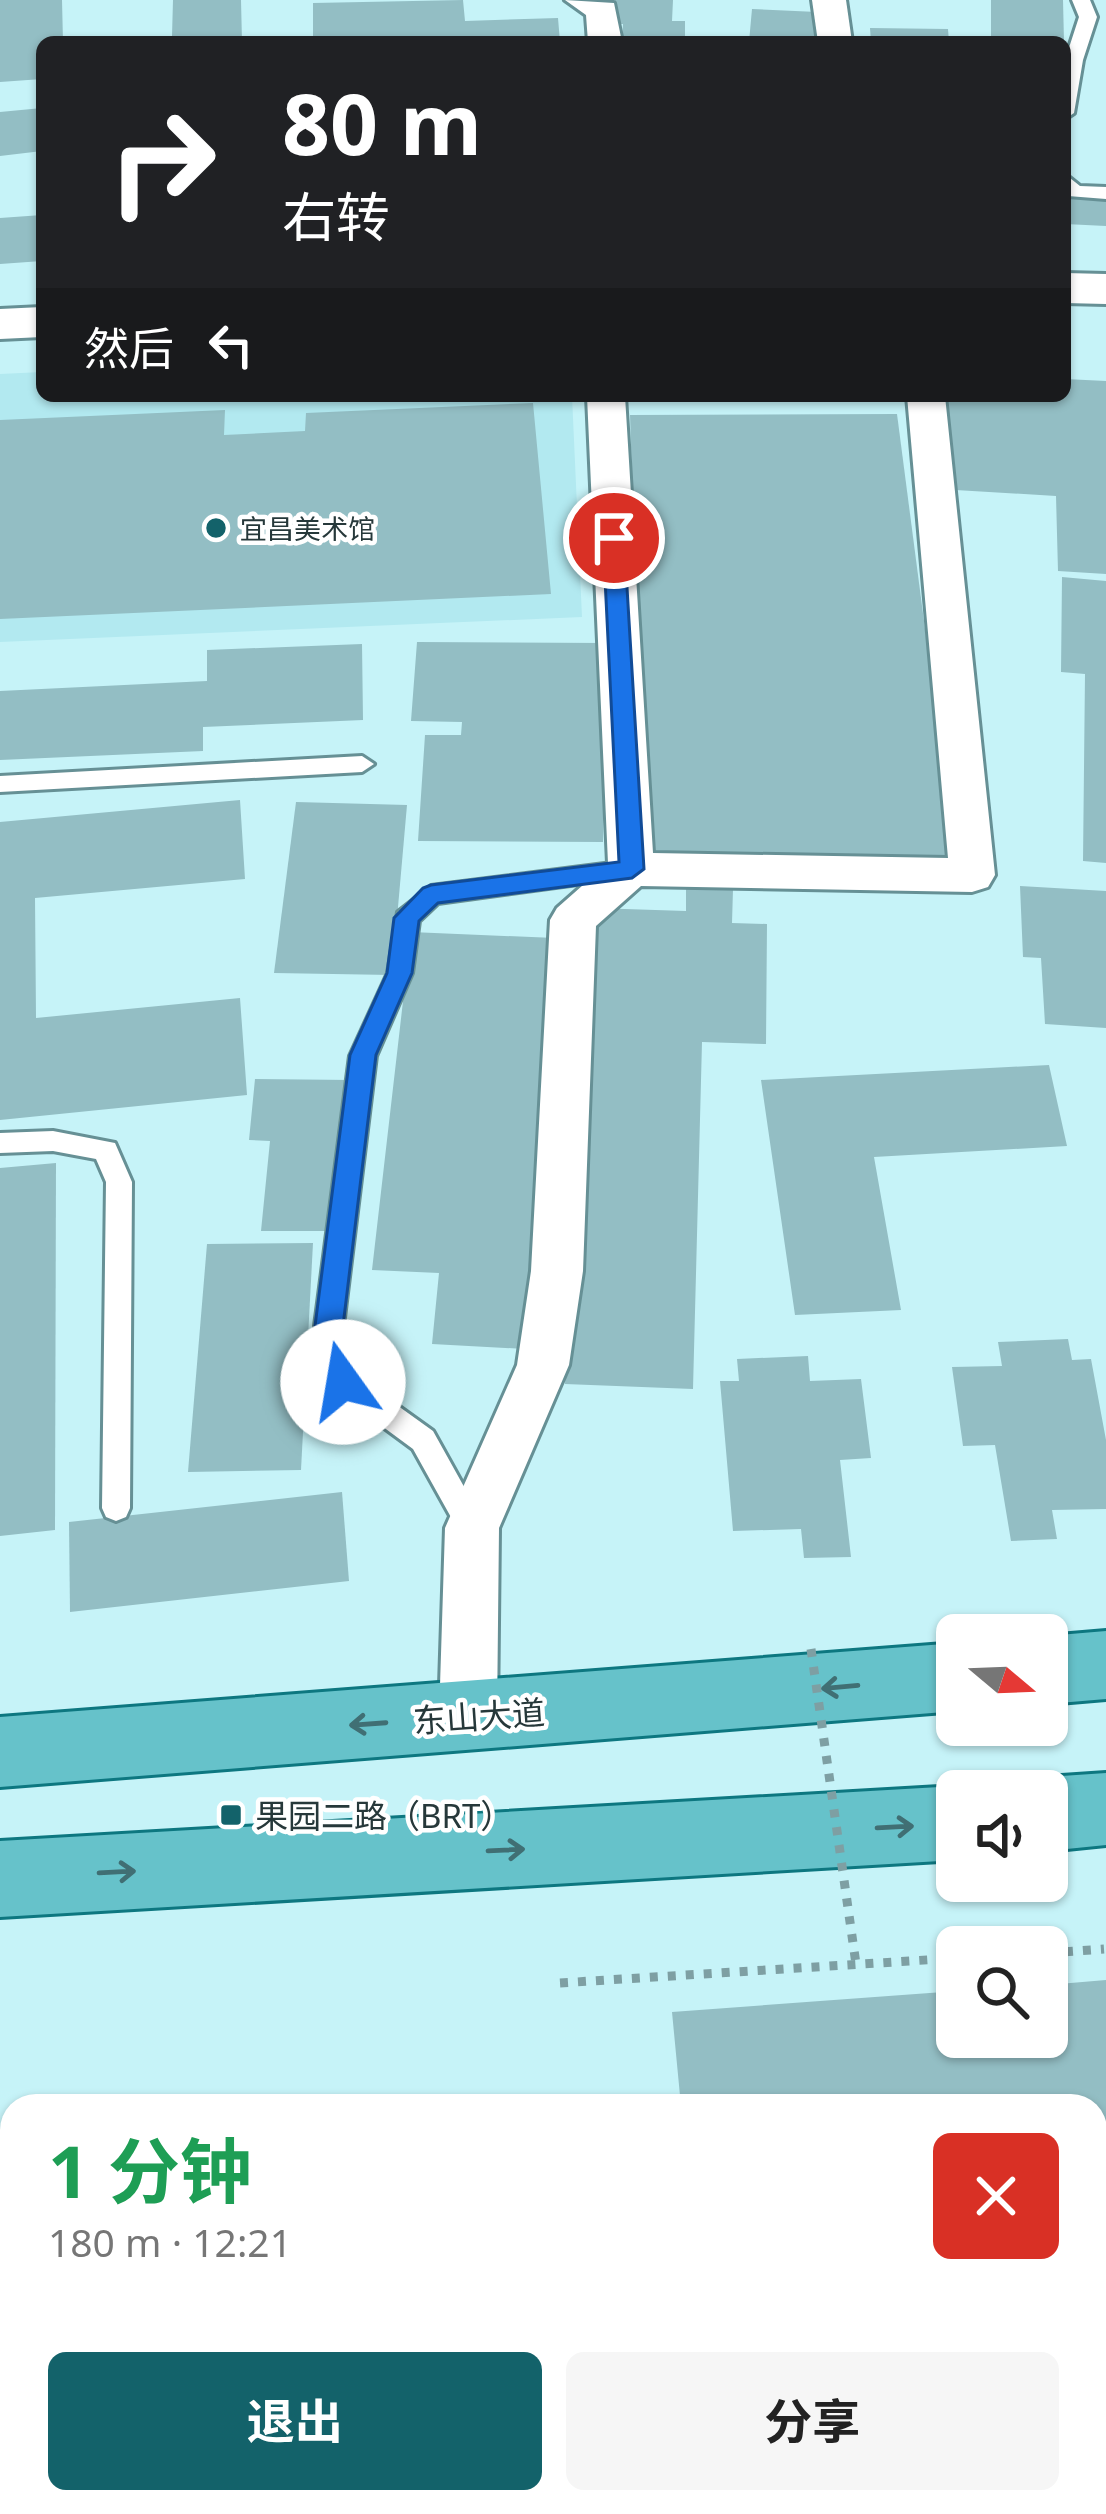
<!DOCTYPE html>
<html lang="zh">
<head>
<meta charset="utf-8">
<style>
  body { margin:0; font-family:"Noto Sans","Noto Sans SC",sans-serif; background:#f6f6f6; color:#222; height:100vh; display:flex; flex-direction:column; font-size:45px; white-space:nowrap }
  * { box-sizing:border-box; margin:0 }
  p { font-size:39px; color:#767676 }
  .icon { flex:none; width:66px; height:66px; fill:none; stroke:currentColor; stroke-width:2; stroke-linecap:round; stroke-linejoin:round }
  .map { position:relative; flex:1; overflow:hidden }
  .drawer { position:absolute; left:0px; top:2094px; width:1107px; height:420px; display:flex; flex-direction:column; background:#fff; border-radius:36px 36px 0 0; box-shadow:0 3px 9px #0004 }
  .drawer>* { flex:none }
  .banner { position:absolute; left:36px; top:36px; width:1035px; height:366px; border-radius:18px; box-shadow:0 3px 9px #0004; background:#202124; color:#fff; overflow:hidden }
  .needle { width:78px; rotate:109deg }
  .buttons { position:absolute; left:936px; top:1614px; display:grid; gap:24px }
  .buttons a { display:grid; place-items:center; width:132px; height:132px; border-radius:18px; background:#fff; box-shadow:0 3px 9px #0004; font-size:60px }
  .pin { position:absolute; display:grid; place-items:center; width:102px; height:102px; color:#fff; margin:-51px; border:6px solid #fff; border-radius:50%; box-shadow:0 3px 12px #0007 }
  .me { position:absolute; width:132px; margin:-66px; rotate:347deg; stroke-linejoin:round; filter:drop-shadow(0 0 9px #0008) }
  .turn { display:flex; align-items:center; gap:42px; height:252px; padding:0 48px; font-size:54px }
  .turn .icon { width:156px; height:156px; stroke-width:2.5 }
  .turn b { display:block; font-size:84px; line-height:102px }
  .then { display:flex; align-items:center; height:114px; padding:0 48px; background:#0003; gap:24px; font-size:45px }
  .round { display:grid; place-items:center; flex:none; width:126px; height:126px; border-radius:18px; background:#f6f6f6 }
  .summary { display:flex; align-items:center; justify-content:space-between; height:204px; padding:0 48px }
  h1 { font-size:72px; font-weight:700; line-height:90px; color:#1e9e55 }
  .button { display:flex; gap:24px; margin-top:auto; padding:24px 48px }
  .button a { flex:1; height:138px; border-radius:18px; background:#13626a; color:#fff; font-size:48px; font-weight:700; line-height:138px; text-align:center }
  .button a+a { background:#f6f6f6; color:#222 }
  .map>svg:first-child { display:block }
  .built { fill:#b2e9f0 }
  .building { fill:#93bec4 }
  .lines { fill:none; stroke-linecap:round; stroke-linejoin:round }
  .service-casing { stroke:#669095; stroke-width:6 }
  .minor-casing { stroke:#669095; stroke-width:6 }
  .secondary-casing { stroke:#669095; stroke-width:6 }
  .primary-casing { stroke:#0d7780; stroke-width:6 }
  .path { stroke:#7e9fa3; stroke-width:9; stroke-dasharray:8 10; stroke-linecap:butt }
  .service { fill:#fff; fill-rule:evenodd }
  .minor { fill:#fff; fill-rule:evenodd }
  .secondary { fill:#fff; fill-rule:evenodd }
  .primary { fill:#66c2ca; fill-rule:evenodd }
  .path-bridge { stroke:#7e9fa3; stroke-width:9; stroke-dasharray:8 10; stroke-linecap:butt }
  .oneway { stroke:#406f74 }
  .route { fill:#1a73e8; stroke:#114b97; stroke-width:3 }
  .poi-dot { fill:#13626a; stroke:#fff; stroke-width:4.5 }
  .labels { text-anchor:middle; dominant-baseline:central; stroke-width:9; stroke-linejoin:round; paint-order:stroke }
  .far-poi-label { font-size:27px; fill:#26383a; stroke:#fff; text-anchor:start }
  .street-label { font-size:33px; fill:#26383a; stroke:#fff }
  .poi-label { font-size:33px; fill:#26383a; stroke:#fff; text-anchor:start }
</style>
</head>
<body>
<div class="map">
<svg width="1106" height="2514" viewBox="0 0 1106 2514">
  <rect width="100%" height="100%" fill="#c6f3f8"/>
  <polygon class="built" points="42,372 42,396 572,396 582,617 0,642 0,374"/>
  <g class="building">
    <polygon points="0,0 62,0 63,42 42,42 42,79 0,82"/>
    <polygon points="173,0 241,0 242,42 147,42 147,37 172,36"/>
    <polygon points="463,0 465,21 558,18 560,42 313,42 313,3"/>
    <polygon points="615,0 673,0 672,21 685,21 685,42 622,42 623,24 614,24"/>
    <polygon points="991,0 1063,0 1064,42 991,39"/>
    <polygon points="752,9 817,12 815,42 749,42"/>
    <polygon points="870,28 948,29 949,42 871,42"/>
    <polygon points="42,108 42,151 0,156 0,112"/>
    <polygon points="1065,197 1106,199 1106,226 1065,224"/>
    <polygon points="42,215 42,261 0,264 0,218"/>
    <polygon points="1065,379 1106,381 1106,574 1058,571 1056,496 939,489 940,396 1065,396"/>
    <polygon points="533,403 551,594 0,619 0,420 225,410 224,435 305,431 306,413"/>
    <polygon points="897,414 955,859 644,860 630,415"/>
    <polygon points="1062,577 1106,581 1106,863 1083,861 1085,674 1061,672"/>
    <polygon points="417,642 604,643 603,842 418,841 425,735 461,735 462,722 411,721"/>
    <polygon points="362,644 363,720 203,727 203,751 0,760 0,691 207,681 207,650"/>
    <polygon points="240,800 245,879 35,898 36,1018 240,998 247,1095 0,1120 0,822"/>
    <polygon points="296,802 407,805 392,975 274,973"/>
    <polygon points="1020,886 1106,891 1106,1028 1045,1024 1041,958 1023,957"/>
    <polygon points="686,887 733,889 732,923 767,924 766,1044 702,1042 693,1389 565,1384 594,908 686,911"/>
    <polygon points="411,932 555,938 525,1349 432,1344 439,1273 372,1270"/>
    <polygon points="1049,1065 1067,1146 874,1157 901,1310 795,1315 761,1080"/>
    <polygon points="255,1079 351,1080 340,1231 261,1231 270,1141 249,1140"/>
    <polygon points="56,1163 55,1530 0,1536 0,1168"/>
    <polygon points="313,1243 301,1470 188,1472 207,1244"/>
    <polygon points="1068,1339 1072,1360 1091,1359 1106,1440 1106,1509 1052,1510 1057,1539 1011,1541 995,1445 963,1446 952,1367 1002,1366 998,1342"/>
    <polygon points="808,1356 810,1381 861,1379 871,1458 840,1460 851,1557 804,1558 801,1529 733,1531 720,1381 739,1381 737,1359"/>
    <polygon points="342,1492 349,1581 70,1612 69,1522"/>
    <polygon points="1106,1980 1106,2185 1095,2185 1095,2106 681,2106 672,2012 957,1991 957,2037 1047,2037 1047,1985"/>
    <polygon points="0,2491 12,2491 12,2502 161,2502 160,2514 0,2514"/>
  </g>
  <g class="lines">
    <g class="service-casing">
      <g id="service">
        <polygon points="1072,0 1090,0 1097,17 1083,60 1074,113 1065,119 1065,60 1079,17"/>
        <polygon points="1065,174 1080,186 1106,187 1106,199 1068,196"/>
        <polygon points="362,756 374,764 362,772 0,792 0,776"/>
        <polygon points="628,861 640,870 637,876 438,903 419,921 412,973 376,1056 343,1326 355,1375 433,1431 487,1528 482,1537 472,1541 462,1537 413,1449 333,1390 329,1382 315,1326 350,1056 388,973 398,912 431,886"/>
        <polygon points="53,1131 115,1143 132,1182 130,1508 126,1517 116,1521 106,1517 102,1508 106,1182 96,1159 53,1151 0,1153 0,1133"/>
        <polygon points="0,2402 12,2404 12,2440 0,2438"/>
      </g>
    </g>
    <g class="minor-casing">
      <g id="minor">
        <polygon points="565,0 614,3 622,42 588,42 586,15"/>
        <polygon points="812,0 846,0 852,42 818,42"/>
        <polygon points="587,396 625,396 653,853 948,858 907,396 945,396 995,875 988,887 972,892 641,886 596,926 583,1271 569,1365 499,1528 497,1717 488,1736 468,1744 448,1736 439,1717 445,1528 517,1365 531,1271 550,920 557,908 608,863"/>
      </g>
    </g>
    <g class="secondary-casing">
      <g id="secondary">
        <polygon points="1065,273 1106,274 1106,304 1065,303"/>
        <polygon points="42,307 42,337 0,339 0,309"/>
      </g>
    </g>
    <g class="primary-casing">
      <g id="primary">
        <polygon points="1106,1631 1106,1699 1047,1704 1047,1636"/>
        <polygon points="957,1643 957,1711 0,1787 0,1717"/>
        <polygon points="1106,1773 1106,1845 1047,1851 1047,1791 1020,1788 1047,1777"/>
        <polygon points="957,1786 969,1791 957,1791 957,1860 0,1917 0,1841"/>
      </g>
    </g>
    <g class="path">
      <polyline points="1047,1953 1104,1949"/>
      <polyline points="560,1983 957,1958"/>
    </g>
    <use href="#service" class="service"/>
    <use href="#minor" class="minor"/>
    <use href="#secondary" class="secondary"/>
    <use href="#primary" class="primary"/>
    <polyline class="path-bridge" points="811,1649 856,1964"/>
  </g>
  <defs><path id="oneway-shaft" d="M-6 0H5M1.5-3L5.5 0L1.5 3" fill="none" stroke-width="1.6" stroke-linecap="round" stroke-linejoin="round" transform="scale(3)"/></defs>
  <g class="oneway">
    <use href="#oneway-shaft" transform="translate(840 1687) rotate(175)"/>
    <use href="#oneway-shaft" transform="translate(368 1724) rotate(176)"/>
    <use href="#oneway-shaft" transform="translate(895 1827) rotate(-3)"/>
    <use href="#oneway-shaft" transform="translate(506 1850) rotate(-3)"/>
    <use href="#oneway-shaft" transform="translate(117 1872) rotate(-3)"/>
  </g>
  <polygon class="route" points="614,531 624,538 644,869 632,878 438,903 419,921 412,973 376,1055 343,1326 357,1382 353,1390 333,1390 329,1382 315,1326 350,1055 387,973 394,918 423,888 431,885 619,862 603,538"/>
  <g class="poi-dot">
    <circle cx="216" cy="528" r="12"/>
    <rect x="219" y="1803" width="24" height="24" rx="6"/>
  </g>
  <g class="labels">
    <g class="far-poi-label">
      <text x="240" y="528">宜昌美术馆</text>
    </g>
    <g class="street-label">
      <text transform="translate(479 1716) rotate(-4)">东山大道</text>
    </g>
    <g class="poi-label">
      <text x="255" y="1815">果园二路（BRT）</text>
    </g>
  </g>
</svg>
<div class="buttons">
<a><svg class="needle" viewBox="-14 -14 28 28"><path d="M0-13l5 13h-10z" fill="#e53935"/><path d="M0 13l5-13h-10z" fill="#767676"/></svg></a>
<a><svg class="icon" aria-label="sound" viewBox="0 0 24 24"><path d="M4 9h4l5-4v14l-5-4H4zM17 9q2 3 0 6"/></svg></a>
<a><svg class="icon" aria-label="search" viewBox="0 0 24 24"><circle cx="10" cy="10" r="6"/><path d="M15 15l6 6"/></svg></a>
</div>
<div class="pin" style="left:614px;top:538px;background:#d93025"><svg class="icon" aria-label="arrive" viewBox="0 0 24 24"><path d="M6 21V4h12l-3 4 3 4H6"/></svg></div>
<svg class="me" style="left:343px;top:1382px" viewBox="-20 -20 40 40"><circle r="19" fill="#fff"/><path d="M0-13L10 11 0 6-10 11z" fill="#1a73e8"/></svg>
<div class="banner">
<div class="turn"><svg class="icon" aria-label="right" viewBox="0 0 24 24"><path d="M7 20v-9h11M14 6l5 5-5 5"/></svg><div><b>80 m</b>右转</div></div>
<div class="then">然后<svg class="icon" aria-label="left" viewBox="0 0 24 24"><path d="M17 20v-9H6M10 6l-5 5 5 5"/></svg></div>
</div>
<section class="drawer">
<div class="summary"><div><h1>1 分钟</h1><p>180 m · 12:21</p></div><a class="round" style="background:#d93025;color:#fff"><svg class="icon" aria-label="close" viewBox="0 0 24 24"><path d="M6 6l12 12M18 6L6 18"/></svg></a></div>
<div class="button"><a>退出</a><a>分享</a></div>
</section>
</div>
</body>
</html>
